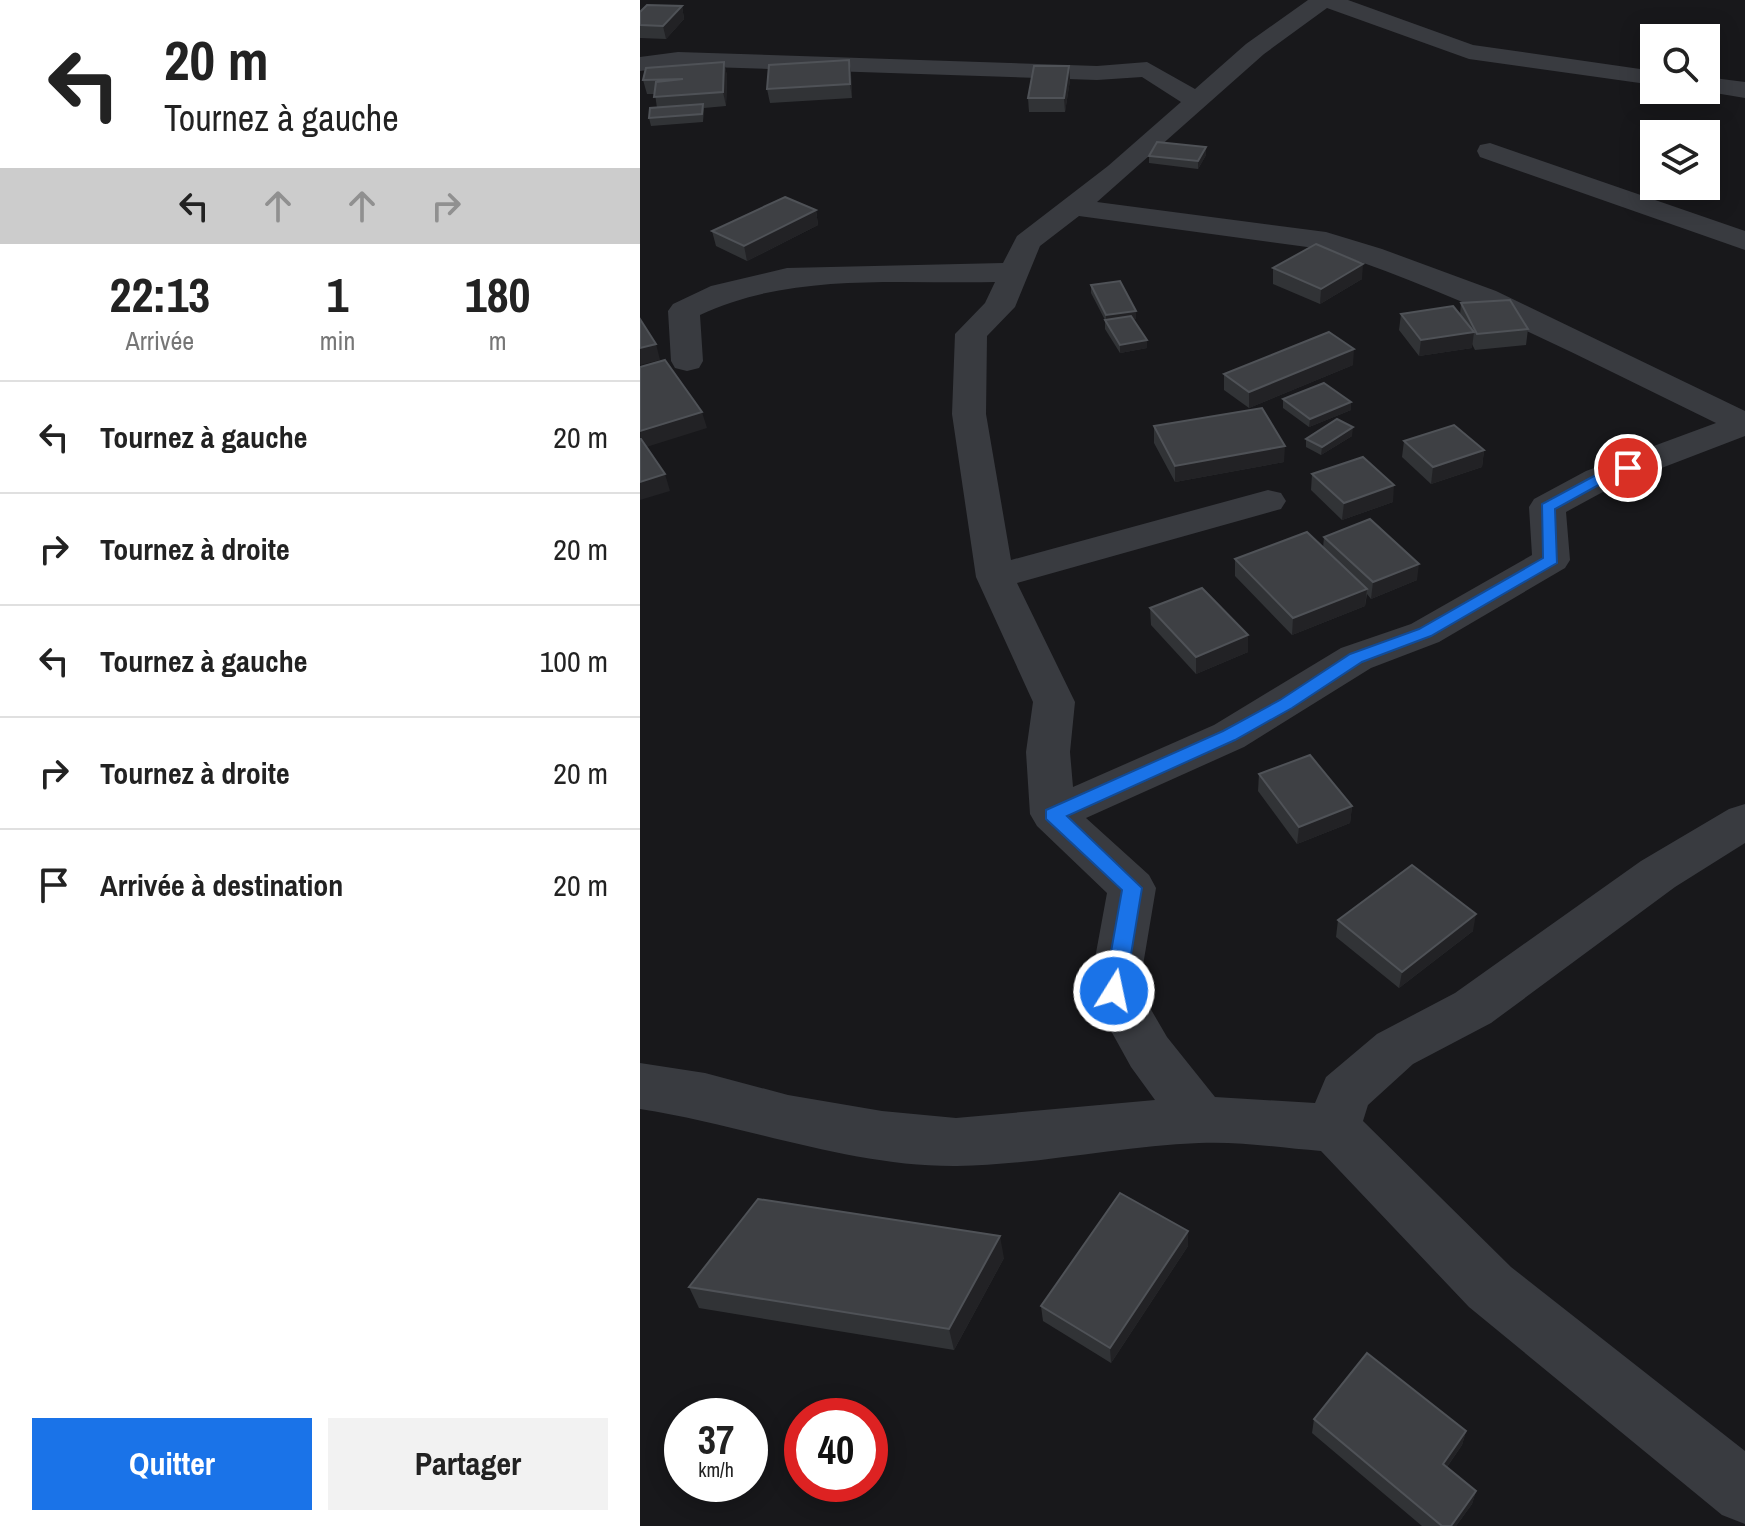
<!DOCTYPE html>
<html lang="fr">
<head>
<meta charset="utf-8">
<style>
  body { margin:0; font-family:"Archivo Narrow",sans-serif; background:#f2f2f2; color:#222; height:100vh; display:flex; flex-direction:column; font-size:30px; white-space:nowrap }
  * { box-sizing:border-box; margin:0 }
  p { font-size:26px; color:#767676 }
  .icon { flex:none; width:44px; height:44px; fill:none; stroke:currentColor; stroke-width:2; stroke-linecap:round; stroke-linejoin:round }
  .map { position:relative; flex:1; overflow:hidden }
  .details { display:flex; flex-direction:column; background:#fff; width:640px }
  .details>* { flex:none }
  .hud { background:#fff; color:#222; overflow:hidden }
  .tools { position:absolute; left:1000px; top:24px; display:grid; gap:16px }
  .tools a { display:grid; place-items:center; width:80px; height:80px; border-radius:0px; background:#fff; box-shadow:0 4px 20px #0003; font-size:40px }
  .speed { position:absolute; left:24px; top:1398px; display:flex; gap:16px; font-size:40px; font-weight:700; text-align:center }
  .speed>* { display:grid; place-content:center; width:104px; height:104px; border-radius:50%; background:#fff; box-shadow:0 4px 20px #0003; line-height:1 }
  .speed small { font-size:20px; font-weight:400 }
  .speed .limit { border:12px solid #d22; background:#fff; color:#111 }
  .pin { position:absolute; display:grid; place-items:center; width:68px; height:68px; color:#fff; margin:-34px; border:4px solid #fff; border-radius:50%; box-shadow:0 2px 8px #0007 }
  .me { position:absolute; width:88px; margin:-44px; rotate:10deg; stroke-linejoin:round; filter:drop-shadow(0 0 6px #0008) }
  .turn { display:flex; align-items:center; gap:28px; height:168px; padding:0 32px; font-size:36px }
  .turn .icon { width:104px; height:104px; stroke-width:2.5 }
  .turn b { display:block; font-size:56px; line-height:68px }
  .lanes { display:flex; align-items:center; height:76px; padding:0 32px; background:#0003; justify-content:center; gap:40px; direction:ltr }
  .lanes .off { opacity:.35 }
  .eta { display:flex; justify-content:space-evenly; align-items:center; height:136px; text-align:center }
  .eta b { font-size:48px; font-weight:700; line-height:56px }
  .button { display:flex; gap:16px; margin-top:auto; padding:16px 32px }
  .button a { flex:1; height:92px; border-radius:0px; background:#1a73e8; color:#fff; font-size:32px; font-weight:700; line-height:92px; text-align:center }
  .button a+a { background:#f2f2f2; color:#222 }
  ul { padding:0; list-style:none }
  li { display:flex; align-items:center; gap:24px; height:112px; padding:0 32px; border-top:2px solid #e0e0e0 }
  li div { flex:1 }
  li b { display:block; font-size:30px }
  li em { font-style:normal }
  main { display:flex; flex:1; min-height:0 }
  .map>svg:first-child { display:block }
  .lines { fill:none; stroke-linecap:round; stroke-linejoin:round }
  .minor { fill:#393b40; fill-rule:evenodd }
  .wall { fill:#313336 }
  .shaded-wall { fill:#222225 }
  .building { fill:#3e4044; stroke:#4f5257; stroke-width:2 }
  .route { fill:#1a73e8; stroke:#114b97; stroke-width:2 }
</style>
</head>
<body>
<main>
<section class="details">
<div class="hud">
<div class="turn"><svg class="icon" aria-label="left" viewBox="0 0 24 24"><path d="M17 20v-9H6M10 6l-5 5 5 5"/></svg><div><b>20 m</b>Tournez à gauche</div></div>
<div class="lanes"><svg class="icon" aria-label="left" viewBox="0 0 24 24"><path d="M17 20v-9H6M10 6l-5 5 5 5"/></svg><svg class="icon off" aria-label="ahead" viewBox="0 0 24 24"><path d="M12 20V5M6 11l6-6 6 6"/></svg><svg class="icon off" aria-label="ahead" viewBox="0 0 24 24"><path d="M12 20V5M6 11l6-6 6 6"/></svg><svg class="icon off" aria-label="right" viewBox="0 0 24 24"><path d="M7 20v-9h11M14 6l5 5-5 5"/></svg></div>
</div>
<div class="eta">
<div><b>22:13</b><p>Arrivée</p></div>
<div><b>1</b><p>min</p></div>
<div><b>180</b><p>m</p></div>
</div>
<ul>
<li><svg class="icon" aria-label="left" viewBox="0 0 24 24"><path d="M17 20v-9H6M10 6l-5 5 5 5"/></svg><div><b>Tournez à gauche</b></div><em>20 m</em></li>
<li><svg class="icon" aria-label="right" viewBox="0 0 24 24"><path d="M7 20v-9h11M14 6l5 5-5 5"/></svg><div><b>Tournez à droite</b></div><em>20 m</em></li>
<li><svg class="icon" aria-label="left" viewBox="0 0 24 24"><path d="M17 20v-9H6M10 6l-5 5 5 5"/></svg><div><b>Tournez à gauche</b></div><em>100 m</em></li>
<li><svg class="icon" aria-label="right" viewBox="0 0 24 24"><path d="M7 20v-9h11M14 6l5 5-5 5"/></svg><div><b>Tournez à droite</b></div><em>20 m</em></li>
<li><svg class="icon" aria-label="arrive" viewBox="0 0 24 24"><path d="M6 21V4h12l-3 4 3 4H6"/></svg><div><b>Arrivée à destination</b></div><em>20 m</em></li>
</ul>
<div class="button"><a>Quitter</a><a>Partager</a></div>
</section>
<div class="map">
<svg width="1105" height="1526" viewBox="0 0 1105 1526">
  <rect width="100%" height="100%" fill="#18181b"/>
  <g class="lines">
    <g class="minor">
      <path d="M668,0H708L833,45L1014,71V85L829,59L687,8L624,54L457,202L686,232L742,249L856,291L1105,411V436L972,487L926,512L930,560L925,568L799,642L731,668L604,747L446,818L509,875L516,888L499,989L527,1037L575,1097L675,1103L686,1077L737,1034L815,993L1001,861L1089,809L1105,804V843L1035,887L851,1023L773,1064L728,1105L723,1121L871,1267L1105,1451V1524L1082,1515L829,1307L681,1151C641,1148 599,1141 559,1143C478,1146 398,1165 317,1166C210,1167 105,1125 0,1109V1063L65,1073L148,1095L242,1111L316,1118L515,1100L491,1067L449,991L467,893L397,826L390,814L386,752L393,702L336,577L312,414L315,334L345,303L355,282C256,284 151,272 60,315L63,361L59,368L47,371L35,368L31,361L28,311L33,304L71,286L147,268L363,263L377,236L468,166L541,102L502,77L457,80L38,66L0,71V57L38,52L457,66L507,62L555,89L606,44ZM439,216L682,249C820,293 947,360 1076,423L946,471L894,499L889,507L892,555L771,624L701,648L574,725L433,787L430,752L435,702L377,583L641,509L646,501L641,493L628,490L371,560L346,414L347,336L375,307L400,246Z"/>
      <polygon points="1066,77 1105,82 1105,98 1057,90 1066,90"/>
      <polygon points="850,143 1105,231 1105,250 840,157 837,151 840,145"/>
    </g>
  </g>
  <g class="wall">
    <polygon points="42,6 44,19 26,39 0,38 0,12"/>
    <polygon points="209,60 211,73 212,98 130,103 127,89"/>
    <polygon points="84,62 87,76 86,106 64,108 63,122 11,126 9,118 17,108 15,94 7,94 3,80"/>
    <polygon points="429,66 430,80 425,112 389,112 388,98"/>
    <polygon points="566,147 566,155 558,169 509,163 509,156"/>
    <polygon points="176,210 178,225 107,261 76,246 72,231"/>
    <polygon points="633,268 722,279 680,304 633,284"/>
    <polygon points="451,285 496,319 494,319 507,348 480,353 465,329 465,320 451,293"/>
    <polygon points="821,303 888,329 886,345 835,350 832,344 832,348 779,356 759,330 761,314 820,315"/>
    <polygon points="713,365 609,408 584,390 584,374"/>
    <polygon points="643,399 711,402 711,410 669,427 643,408"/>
    <polygon points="514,426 644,462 535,482 514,443"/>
    <polygon points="712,436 681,455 666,447 666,439"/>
    <polygon points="764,441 844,450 842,467 791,484 762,457"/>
    <polygon points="672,474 753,502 702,520 671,490"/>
    <polygon points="684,537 777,580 731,599 727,594 725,606 652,635 595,576 595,559 683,548"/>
    <polygon points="510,608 608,635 608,652 556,674 511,625"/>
    <polygon points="619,774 712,806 710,823 657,844 618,791"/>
    <polygon points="698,920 833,931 759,988 696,937"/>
    <polygon points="548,1231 548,1246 471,1363 403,1321 401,1306"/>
    <polygon points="364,1258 314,1350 59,1308 49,1287"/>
    <polygon points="674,1419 826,1431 822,1445 807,1467 836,1491 832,1504 816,1526 782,1526 672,1433"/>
  </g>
  <g class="shaded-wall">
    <polygon points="42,6 44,19 26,39 23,26"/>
    <polygon points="209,60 211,73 212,98 210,84"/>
    <polygon points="84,62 87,76 86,106 83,92"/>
    <polygon points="429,66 430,80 425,112 424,98"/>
    <polygon points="566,147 566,155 558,169 558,161"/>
    <polygon points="176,210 178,225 107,261 104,246"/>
    <polygon points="723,264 722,279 680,304 681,289"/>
    <polygon points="496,311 496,319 466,323 466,315"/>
    <polygon points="834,332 832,348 779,356 781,340"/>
    <polygon points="507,340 507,348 480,353 480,345"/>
    <polygon points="16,344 20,360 0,365 0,348"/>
    <polygon points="714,349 713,365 609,408 609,392"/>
    <polygon points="711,402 711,410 669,427 670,419"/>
    <polygon points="62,412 67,428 0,449 0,431"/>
    <polygon points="713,427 712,436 681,455 682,447"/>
    <polygon points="645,446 644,462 535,482 535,466"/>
    <polygon points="844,450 842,467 791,484 793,467"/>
    <polygon points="25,474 30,491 0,500 0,482"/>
    <polygon points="754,485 753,502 702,520 704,503"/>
    <polygon points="779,564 777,580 731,599 733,582"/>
    <polygon points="727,589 725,606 652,635 653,618"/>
    <polygon points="608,635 608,652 556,674 556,657"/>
    <polygon points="712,806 710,823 657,844 659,827"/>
    <polygon points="836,914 833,931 759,988 762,972"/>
    <polygon points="548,1231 548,1246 471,1363 470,1348"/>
    <polygon points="360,1236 364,1258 314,1350 309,1329"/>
    <polygon points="826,1431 822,1445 800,1477 803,1464"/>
    <polygon points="836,1491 832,1504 816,1526 811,1526"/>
  </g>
  <g class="building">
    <polygon points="7,5 42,6 23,26 0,25 0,12"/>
    <polygon points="209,60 210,84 127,89 129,65"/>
    <polygon points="84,62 83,92 14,97 16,82 43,79 3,80 6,68"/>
    <polygon points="394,66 429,66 424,98 388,98"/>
    <polygon points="63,104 62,114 9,118 10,108"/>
    <polygon points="517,142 566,147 558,161 509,156"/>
    <polygon points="145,197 176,210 104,246 72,231"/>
    <polygon points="676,244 723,264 681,289 633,268"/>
    <polygon points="480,281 496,311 466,315 451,285"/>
    <polygon points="870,300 888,329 837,334 821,303"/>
    <polygon points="813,306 834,332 781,340 761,314"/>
    <polygon points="491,316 507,340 480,345 465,320"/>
    <polygon points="0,319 16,344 0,348"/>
    <polygon points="689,332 714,349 609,392 584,374"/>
    <polygon points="25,360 62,412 0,431 0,367"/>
    <polygon points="684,383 711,402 670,419 643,399"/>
    <polygon points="622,408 645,446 535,466 514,426"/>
    <polygon points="697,419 713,427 682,447 666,439"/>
    <polygon points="814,425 844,450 793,467 764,441"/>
    <polygon points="0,439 1,439 25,474 0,482"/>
    <polygon points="723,457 754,485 704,503 672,474"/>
    <polygon points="730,519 779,564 733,582 684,537"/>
    <polygon points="667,532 727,589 653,618 595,559"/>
    <polygon points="562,588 608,635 556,657 510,608"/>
    <polygon points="670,755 712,806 659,827 619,774"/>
    <polygon points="772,865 836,914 762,972 698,920"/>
    <polygon points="480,1193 548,1231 470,1348 401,1306"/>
    <polygon points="118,1199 360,1236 309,1329 49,1287"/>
    <polygon points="727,1353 826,1431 803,1464 836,1491 811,1526 802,1526 674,1419"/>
  </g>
  <polygon class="route" points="988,464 996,468 993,471 964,482 915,509 917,563 791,636 722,662 652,708 595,740 427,816 502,888 485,991 482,997 467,997 464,991 482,890 406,819 406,810 583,731 640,700 710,654 779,629 903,558 902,504 954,476"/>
</svg>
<div class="tools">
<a><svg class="icon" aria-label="search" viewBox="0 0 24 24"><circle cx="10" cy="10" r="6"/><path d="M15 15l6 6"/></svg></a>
<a><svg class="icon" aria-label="layers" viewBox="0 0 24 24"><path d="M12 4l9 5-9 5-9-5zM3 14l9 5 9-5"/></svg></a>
</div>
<div class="speed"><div>37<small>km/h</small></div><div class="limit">40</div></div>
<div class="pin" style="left:988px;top:468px;background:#d93025"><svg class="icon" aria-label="arrive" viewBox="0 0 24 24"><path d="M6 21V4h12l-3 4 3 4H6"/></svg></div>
<svg class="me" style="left:474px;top:991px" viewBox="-20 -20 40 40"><circle r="17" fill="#1a73e8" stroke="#fff" stroke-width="3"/><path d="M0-11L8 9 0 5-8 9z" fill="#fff"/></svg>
</div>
</main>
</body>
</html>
